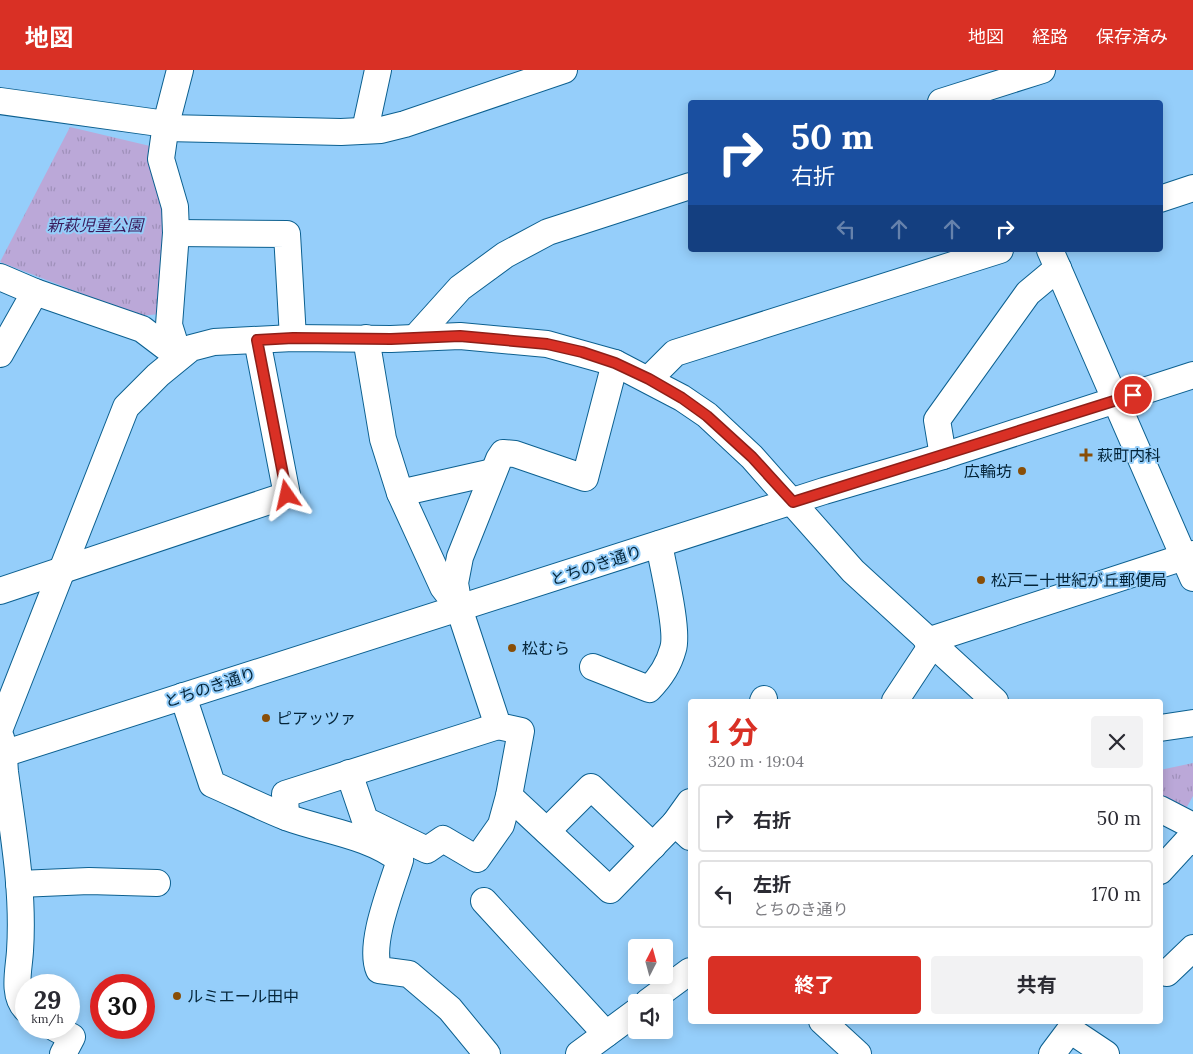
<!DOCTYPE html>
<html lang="ja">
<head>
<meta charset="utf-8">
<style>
  body { margin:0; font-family:Lora,"Noto Sans JP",serif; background:#f2f2f3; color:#2b2b33; height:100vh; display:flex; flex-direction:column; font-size:19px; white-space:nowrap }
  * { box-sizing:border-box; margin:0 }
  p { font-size:16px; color:#7c7c81 }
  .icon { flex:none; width:28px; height:28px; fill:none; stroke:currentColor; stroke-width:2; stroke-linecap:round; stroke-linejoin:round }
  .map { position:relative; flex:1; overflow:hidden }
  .sheet { position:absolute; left:688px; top:629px; width:475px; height:325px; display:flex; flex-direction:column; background:#fff; border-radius:5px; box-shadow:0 2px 12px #0003 }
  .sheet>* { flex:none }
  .banner { position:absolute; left:688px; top:30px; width:475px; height:152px; border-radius:5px; box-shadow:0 2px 12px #0003; background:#1a4fa0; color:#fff; overflow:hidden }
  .needle { width:32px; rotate:6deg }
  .controls { position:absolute; left:628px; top:869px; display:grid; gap:10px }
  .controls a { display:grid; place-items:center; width:45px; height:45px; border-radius:5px; background:#fff; box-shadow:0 2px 12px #0003; font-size:25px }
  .speed { position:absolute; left:15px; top:904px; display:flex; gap:10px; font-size:25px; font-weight:700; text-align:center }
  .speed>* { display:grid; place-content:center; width:65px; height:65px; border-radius:50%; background:#fff; box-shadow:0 2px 12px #0003; line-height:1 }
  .speed small { font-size:12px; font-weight:400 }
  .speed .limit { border:8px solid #d22; background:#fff; color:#111 }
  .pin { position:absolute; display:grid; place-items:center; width:42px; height:42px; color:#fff; margin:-21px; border:2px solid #fff; border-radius:50%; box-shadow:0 1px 5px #0007 }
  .me { position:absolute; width:55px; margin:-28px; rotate:349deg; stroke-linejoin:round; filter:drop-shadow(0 0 4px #0008) }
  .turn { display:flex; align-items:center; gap:18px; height:105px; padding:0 20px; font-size:22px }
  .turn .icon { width:65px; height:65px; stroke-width:2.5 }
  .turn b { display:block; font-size:35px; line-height:42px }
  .lanes { display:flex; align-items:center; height:48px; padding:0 20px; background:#0003; justify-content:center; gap:25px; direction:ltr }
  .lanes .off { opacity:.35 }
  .round { display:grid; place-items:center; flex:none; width:52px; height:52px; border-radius:5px; background:#f2f2f3 }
  .overview { display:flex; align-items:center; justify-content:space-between; height:85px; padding:0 20px }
  h1 { font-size:30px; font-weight:700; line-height:38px; color:#d93025 }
  .primary-button { display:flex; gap:10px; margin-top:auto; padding:10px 20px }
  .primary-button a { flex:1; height:58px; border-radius:5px; background:#d93025; color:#fff; font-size:20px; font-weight:700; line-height:58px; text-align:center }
  .primary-button a+a { background:#f2f2f3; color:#2b2b33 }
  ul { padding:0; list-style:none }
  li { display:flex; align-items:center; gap:15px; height:68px; margin:0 10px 8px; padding:0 10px; border:2px solid #e1e1e2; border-radius:5px }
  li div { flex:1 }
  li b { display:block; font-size:19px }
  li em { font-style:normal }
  header { display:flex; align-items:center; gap:30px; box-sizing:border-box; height:70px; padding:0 25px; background:#d93025; color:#fff }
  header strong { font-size:24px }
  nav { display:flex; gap:28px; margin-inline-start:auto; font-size:18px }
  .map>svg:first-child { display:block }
  .park { fill:url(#park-tufts) }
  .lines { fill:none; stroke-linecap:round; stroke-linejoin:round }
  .minor-casing { stroke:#0c6090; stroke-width:28 }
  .minor { stroke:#fff; stroke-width:26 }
  .route-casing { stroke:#8d1f18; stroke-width:12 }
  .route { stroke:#d93025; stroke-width:9 }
  .poi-dot { fill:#894e07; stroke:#95cefa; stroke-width:2 }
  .labels { text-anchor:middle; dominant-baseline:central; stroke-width:4; stroke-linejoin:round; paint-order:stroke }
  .park-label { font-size:16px; font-style:italic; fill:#391a5b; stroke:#95cefa }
  .poi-label { font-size:16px; fill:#042438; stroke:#95cefa; text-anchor:start }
  .street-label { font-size:16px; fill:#042438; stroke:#95cefa }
</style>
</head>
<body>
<header>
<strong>地図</strong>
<nav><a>地図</a><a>経路</a><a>保存済み</a></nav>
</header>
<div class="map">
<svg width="1193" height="984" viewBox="0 0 1193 984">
  <defs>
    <pattern id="park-tufts" width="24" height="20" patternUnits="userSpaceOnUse" patternTransform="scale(1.25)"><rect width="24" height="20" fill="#bba8d8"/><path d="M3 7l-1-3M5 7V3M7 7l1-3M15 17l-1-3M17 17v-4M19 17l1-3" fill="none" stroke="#9f90ba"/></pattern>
  </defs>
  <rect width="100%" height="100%" fill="#95cefa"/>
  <g class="park">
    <polygon points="70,57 150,76 167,167 160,244 140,246 0,192"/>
    <polygon points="1193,693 1193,726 1183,744 1160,732 1160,700"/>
  </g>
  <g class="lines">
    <g class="minor-casing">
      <g id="minor">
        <polyline points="0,31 166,54"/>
        <polyline points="941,32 1042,0"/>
        <polyline points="166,58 341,62 381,60 405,54 564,0"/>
        <polyline points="365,60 378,0"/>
        <polyline points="1160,129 1193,118"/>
        <polyline points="176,163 287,164 293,268"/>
        <polyline points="1050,180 1193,508"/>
        <polyline points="0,207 35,222 142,259 179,287"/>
        <polyline points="366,268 383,369 400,423 443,517 459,538 498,656 521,661 509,726 610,820 675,753 690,767"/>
        <polyline points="415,268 460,218 505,185 548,162 690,116"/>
        <polyline points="0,284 35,222"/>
        <polyline points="179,287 169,255 176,163 175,137 161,89 166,54 180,0"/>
        <polyline points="649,309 675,283 1000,180"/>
        <polyline points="943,386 937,350 1028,223 1058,198"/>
        <polyline points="400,423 493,402"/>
        <polyline points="0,521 287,425 257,270"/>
        <polyline points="459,537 455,513 460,487 499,389 503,383 515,384 585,408 615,293"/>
        <polyline points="927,571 1193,484"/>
        <path d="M593,597L649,619C659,609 669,594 673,579C679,561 663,497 659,474"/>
        <path d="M183,626L212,714C237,725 261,737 286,747C324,761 368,765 400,790C392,817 368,874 379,900L409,904L450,939L487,984"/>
        <polyline points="763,631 764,629"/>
        <polyline points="895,631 932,575"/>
        <polyline points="0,658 126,337 158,305 191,278 214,272 293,268 391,269 460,266 547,274 615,293 682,328 707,345 752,387 853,501 995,631"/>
        <polyline points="1160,658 1193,653"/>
        <path d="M1,668C4,679 4,690 5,702C13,762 24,820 20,881C19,899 12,925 26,939"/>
        <polyline points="0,685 824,421 943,386 1193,305"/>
        <polyline points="349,703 365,750 427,780 443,769 477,789 501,755 509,726"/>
        <polyline points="1160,739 1193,756"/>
        <polyline points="286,747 285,724 498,656"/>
        <polyline points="675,753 690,732"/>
        <polyline points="547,761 591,717 653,776"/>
        <polyline points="1160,801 1193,765"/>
        <polyline points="19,814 89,811 157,813"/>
        <polyline points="484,831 606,964"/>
        <polyline points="1167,903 1193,878"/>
        <polyline points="648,932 690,901"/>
        <polyline points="822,951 858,984"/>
        <polyline points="55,958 72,967 63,984"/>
        <polyline points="579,984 636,942"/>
        <polyline points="1052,984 1070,960 1106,984"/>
      </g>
    </g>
    <use href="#minor" class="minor"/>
  </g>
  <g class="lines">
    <g class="route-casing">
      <polyline id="route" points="287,425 257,270 293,268 391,269 460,266 547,274 582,282 615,293 649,309 682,328 707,346 752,387 793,432 1133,325"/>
    </g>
    <use href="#route" class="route"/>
  </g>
  <g class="poi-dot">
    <path d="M1083.5 377.5h5v5h5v5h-5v5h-5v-5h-5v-5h5z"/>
    <circle cx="1022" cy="401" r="5"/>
    <circle cx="981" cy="510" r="5"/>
    <circle cx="512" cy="578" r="5"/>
    <circle cx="266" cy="648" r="5"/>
    <circle cx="177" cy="926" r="5"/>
  </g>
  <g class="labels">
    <g class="park-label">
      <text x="95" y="155">新萩児童公園</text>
    </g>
    <g class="poi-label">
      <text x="1097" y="385">萩町内科</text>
      <text x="1012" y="401" text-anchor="end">広輪坊</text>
      <text x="991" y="510">松戸二十世紀が丘郵便局</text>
      <text x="522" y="578">松むら</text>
      <text x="276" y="648">ピアッツァ</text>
      <text x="187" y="926">ルミエール田中</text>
    </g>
    <g class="street-label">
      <text transform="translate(596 495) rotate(-18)">とちのき通り</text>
      <text transform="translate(210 617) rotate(-18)">とちのき通り</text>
    </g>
  </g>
</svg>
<div class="controls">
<a><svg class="needle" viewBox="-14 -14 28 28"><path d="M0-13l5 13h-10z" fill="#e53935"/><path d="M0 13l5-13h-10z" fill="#7c7c81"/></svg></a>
<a><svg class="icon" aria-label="sound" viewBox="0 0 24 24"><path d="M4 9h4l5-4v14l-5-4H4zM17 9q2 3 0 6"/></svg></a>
</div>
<div class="speed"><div>29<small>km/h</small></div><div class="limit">30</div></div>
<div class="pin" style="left:1133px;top:325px;background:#d93025"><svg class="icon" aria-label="arrive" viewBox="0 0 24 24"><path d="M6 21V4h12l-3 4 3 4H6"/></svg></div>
<svg class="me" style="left:287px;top:425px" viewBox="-20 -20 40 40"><path d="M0-17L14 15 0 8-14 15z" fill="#d93025" stroke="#fff" stroke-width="4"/></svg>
<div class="banner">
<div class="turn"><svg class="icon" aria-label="right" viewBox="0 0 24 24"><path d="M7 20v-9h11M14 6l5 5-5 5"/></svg><div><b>50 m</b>右折</div></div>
<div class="lanes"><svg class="icon off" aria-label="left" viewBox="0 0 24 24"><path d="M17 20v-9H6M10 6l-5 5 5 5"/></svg><svg class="icon off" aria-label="ahead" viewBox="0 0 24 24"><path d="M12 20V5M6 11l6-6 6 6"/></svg><svg class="icon off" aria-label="ahead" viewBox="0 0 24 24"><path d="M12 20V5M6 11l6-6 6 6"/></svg><svg class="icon" aria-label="right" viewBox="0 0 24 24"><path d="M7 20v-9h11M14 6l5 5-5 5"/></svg></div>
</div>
<section class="sheet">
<div class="overview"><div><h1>1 分</h1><p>320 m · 19:04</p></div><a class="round"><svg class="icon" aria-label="close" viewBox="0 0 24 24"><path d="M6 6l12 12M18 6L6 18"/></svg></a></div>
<ul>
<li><svg class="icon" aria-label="right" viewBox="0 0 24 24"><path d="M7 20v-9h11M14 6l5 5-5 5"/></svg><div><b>右折</b></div><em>50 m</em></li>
<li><svg class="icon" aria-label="left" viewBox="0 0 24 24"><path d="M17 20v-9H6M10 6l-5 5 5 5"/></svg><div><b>左折</b><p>とちのき通り</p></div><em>170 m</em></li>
</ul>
<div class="primary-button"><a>終了</a><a>共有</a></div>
</section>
</div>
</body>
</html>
